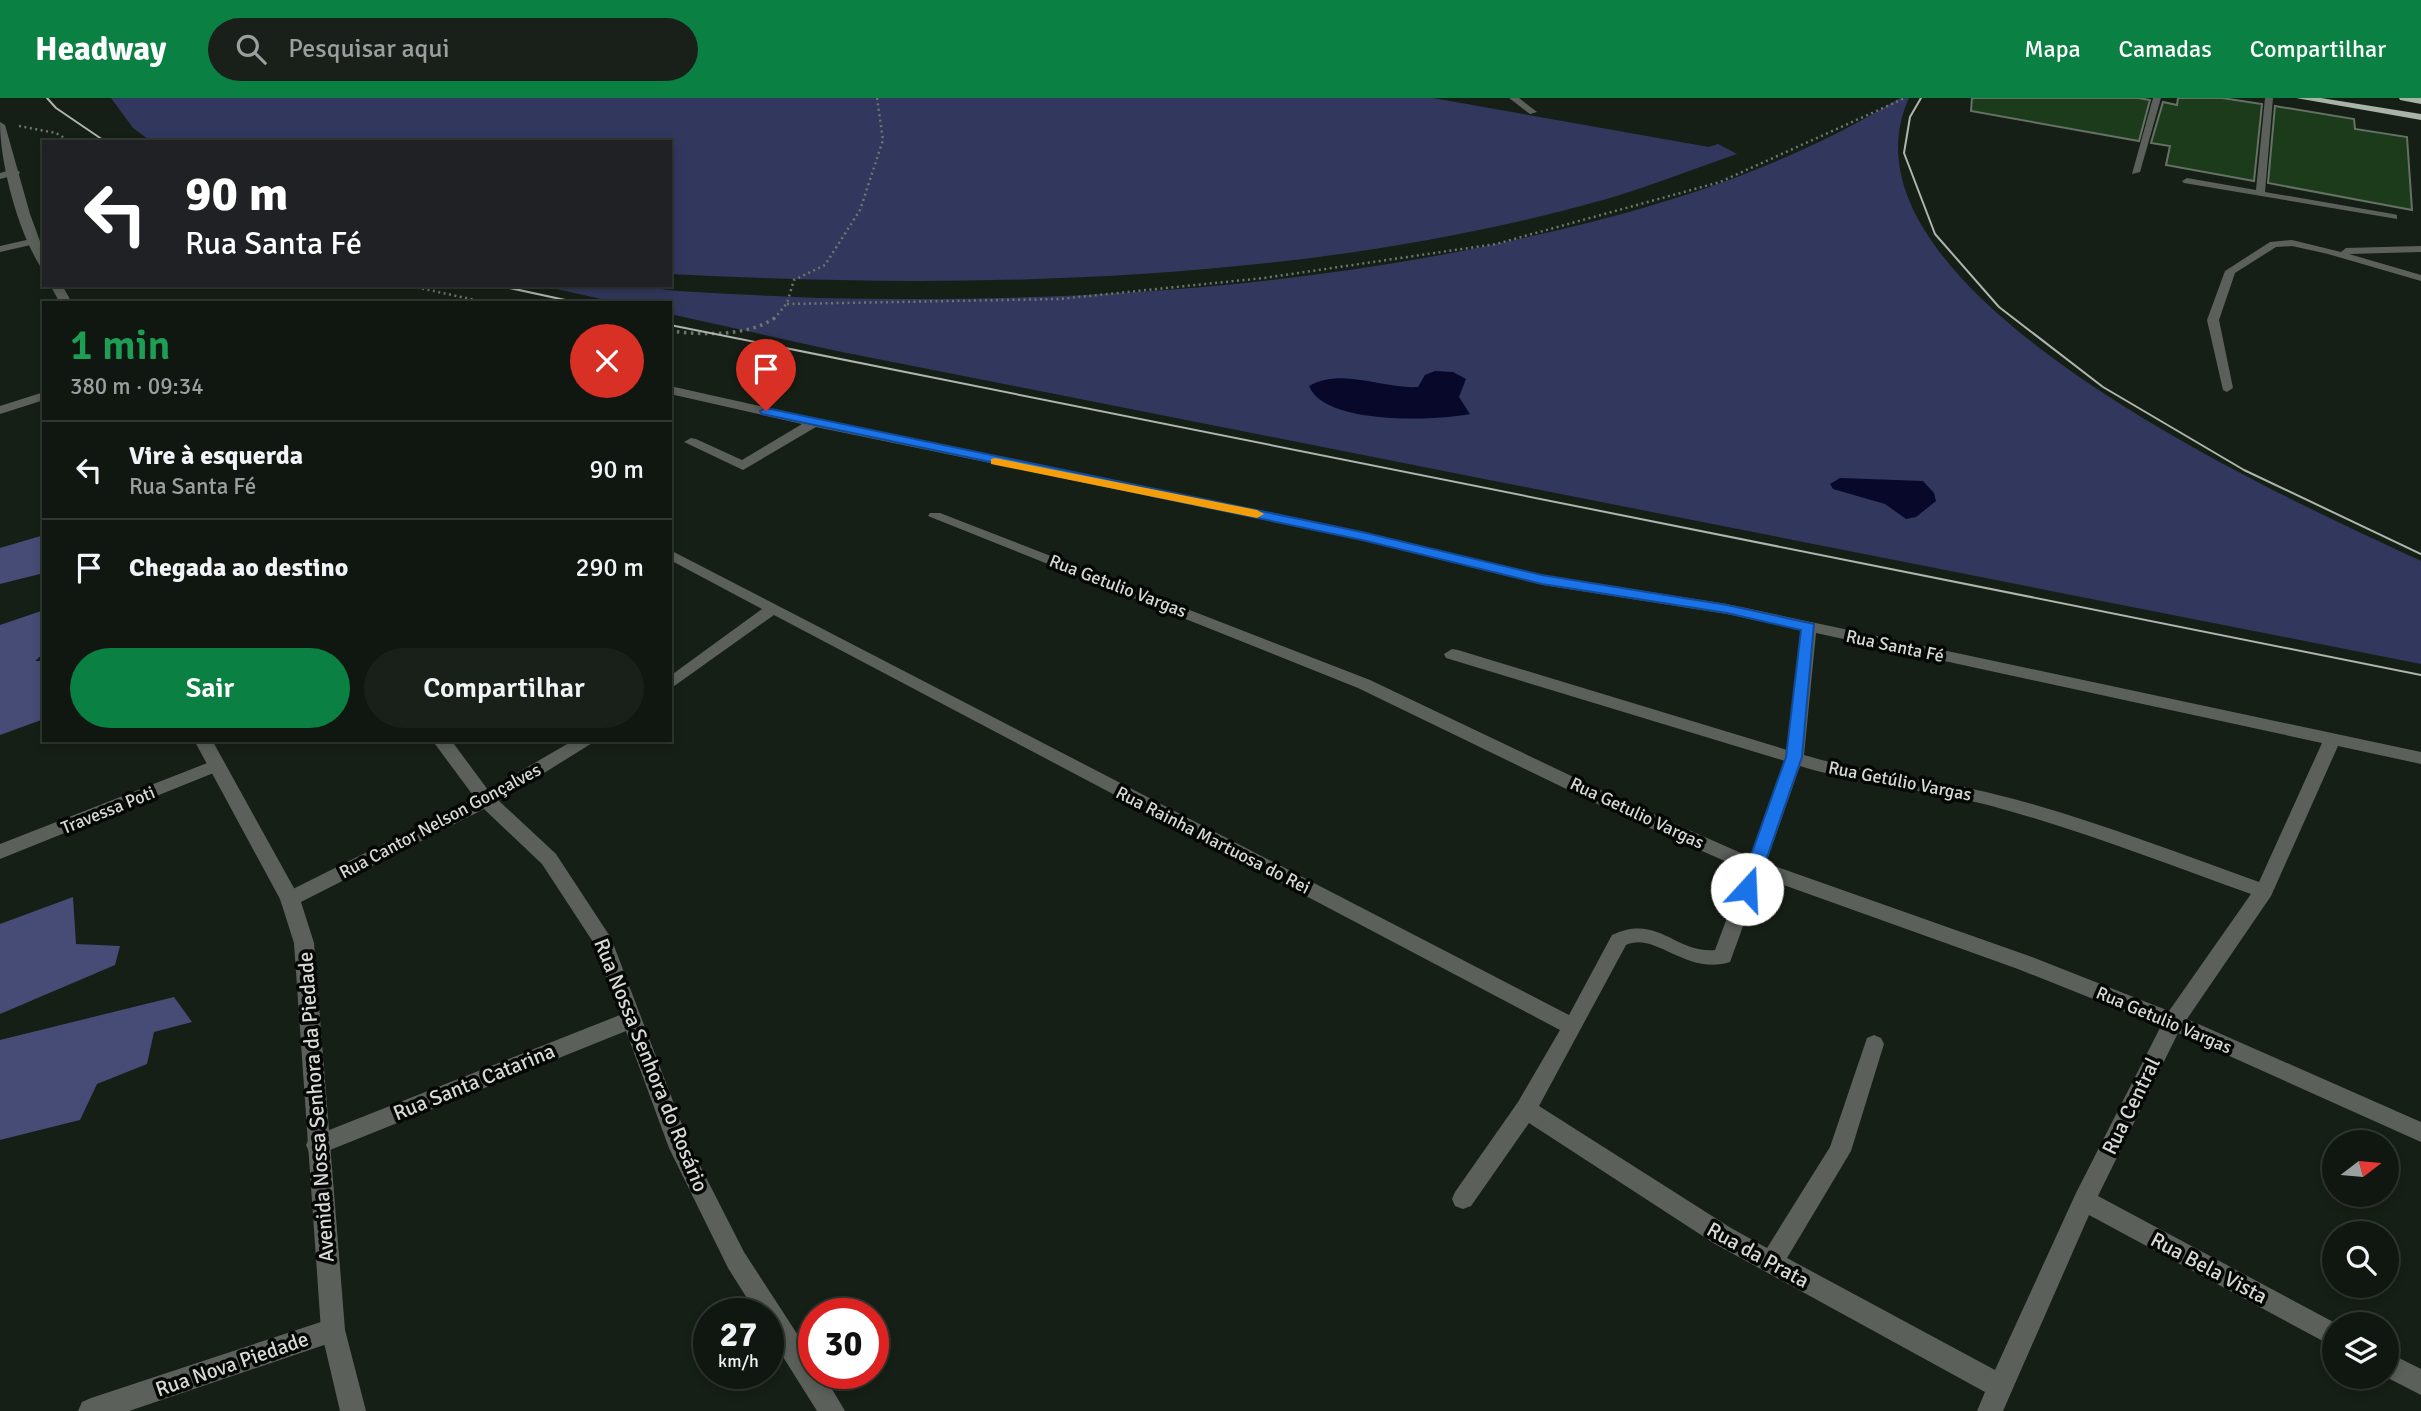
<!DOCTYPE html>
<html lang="pt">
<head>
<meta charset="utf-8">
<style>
  body { margin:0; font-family:Signika,sans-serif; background:#192019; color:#f1f3f6; height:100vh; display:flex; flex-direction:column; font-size:26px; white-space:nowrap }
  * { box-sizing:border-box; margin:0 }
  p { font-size:23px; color:#9c9f9f }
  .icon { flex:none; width:38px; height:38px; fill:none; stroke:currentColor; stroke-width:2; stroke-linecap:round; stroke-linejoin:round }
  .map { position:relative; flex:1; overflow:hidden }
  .drawer { position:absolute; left:42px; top:203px; width:630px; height:441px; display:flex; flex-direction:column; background:#101710; border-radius:0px; box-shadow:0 4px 10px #0003,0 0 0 2px #303630 }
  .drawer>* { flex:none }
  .guide { position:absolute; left:42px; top:42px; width:630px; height:147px; border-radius:0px; box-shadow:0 4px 10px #0003,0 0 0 2px #303630; background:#202124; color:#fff; overflow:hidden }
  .needle { width:46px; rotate:74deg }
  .controls { position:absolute; left:2322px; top:1032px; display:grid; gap:14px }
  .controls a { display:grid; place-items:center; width:77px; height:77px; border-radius:50%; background:#101710; box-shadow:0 4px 10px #0003,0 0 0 2px #303630; font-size:35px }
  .speed { position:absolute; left:693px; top:1200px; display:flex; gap:14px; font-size:35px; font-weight:700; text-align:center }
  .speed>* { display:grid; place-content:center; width:91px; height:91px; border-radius:50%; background:#101710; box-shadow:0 4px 10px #0003,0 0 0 2px #303630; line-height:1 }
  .speed small { font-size:18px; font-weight:400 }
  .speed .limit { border:10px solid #d22; background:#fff; color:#111 }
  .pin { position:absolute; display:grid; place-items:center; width:60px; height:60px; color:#fff; margin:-72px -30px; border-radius:50% 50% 50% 0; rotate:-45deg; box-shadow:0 0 7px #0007 }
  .pin .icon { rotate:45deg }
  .me { position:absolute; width:77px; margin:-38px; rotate:20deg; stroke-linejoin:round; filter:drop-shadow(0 0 5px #0008) }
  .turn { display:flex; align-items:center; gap:24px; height:147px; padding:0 28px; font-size:32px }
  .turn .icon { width:91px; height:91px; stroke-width:2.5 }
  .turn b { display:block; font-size:49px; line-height:60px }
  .round { display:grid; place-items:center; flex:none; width:74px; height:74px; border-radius:37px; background:#192019 }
  .headline { display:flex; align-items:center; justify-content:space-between; height:119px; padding:0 28px }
  h1 { font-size:42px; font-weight:600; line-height:52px; color:#1e9e55 }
  .button { display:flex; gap:14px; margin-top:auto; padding:14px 28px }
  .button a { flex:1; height:80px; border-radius:42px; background:#0b8043; color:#fff; font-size:28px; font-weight:600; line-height:80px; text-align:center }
  .button a+a { background:#192019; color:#f1f3f6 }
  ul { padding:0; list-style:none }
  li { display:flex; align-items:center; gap:21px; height:98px; padding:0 28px; border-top:2px solid #303630 }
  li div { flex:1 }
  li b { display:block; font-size:26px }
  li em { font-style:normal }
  header { display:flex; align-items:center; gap:42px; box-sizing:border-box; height:98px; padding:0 35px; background:#0b8043; color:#fff }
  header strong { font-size:33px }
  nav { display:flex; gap:38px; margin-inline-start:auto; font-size:24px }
  .search { width:490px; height:63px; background:#192019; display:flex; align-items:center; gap:18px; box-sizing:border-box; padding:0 24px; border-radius:38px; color:#9c9f9f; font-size:26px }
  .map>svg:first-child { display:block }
  .green { fill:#32375d }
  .forest { fill:#464c75 }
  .water { fill:#08082a }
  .building { fill:#1b3b1b; stroke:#667166; stroke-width:2 }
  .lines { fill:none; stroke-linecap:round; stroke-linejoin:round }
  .path-far1 { stroke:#6e756d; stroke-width:2.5; stroke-dasharray:2 3.5; stroke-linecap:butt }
  .path { stroke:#6e756d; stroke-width:3.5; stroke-dasharray:2.5 4.5; stroke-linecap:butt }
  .service { fill:#5c605b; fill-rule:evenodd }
  .minor { fill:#5c605b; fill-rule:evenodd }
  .tertiary { fill:#5c605b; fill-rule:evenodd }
  .trunk { fill:#a9b4a8; fill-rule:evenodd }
  .tram { stroke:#afb5ae; stroke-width:2 }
  .route { fill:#1a73e8; stroke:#114b97; stroke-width:2 }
  .slow { fill:#f59e0b }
  .labels { text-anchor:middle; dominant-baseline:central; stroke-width:7; stroke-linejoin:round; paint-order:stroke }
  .street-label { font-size:18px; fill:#d5dad4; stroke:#050705 }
  .near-street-label { font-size:21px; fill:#d5dad4; stroke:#050705 }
</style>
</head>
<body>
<header>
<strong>Headway</strong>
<div class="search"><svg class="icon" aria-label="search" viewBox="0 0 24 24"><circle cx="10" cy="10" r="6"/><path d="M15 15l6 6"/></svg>Pesquisar aqui</div>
<nav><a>Mapa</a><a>Camadas</a><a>Compartilhar</a></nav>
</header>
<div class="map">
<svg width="2421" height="1313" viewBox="0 0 2421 1313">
  <rect width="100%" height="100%" fill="#161f16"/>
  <g class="green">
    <path d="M111,0H1433L1709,49L1718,46L1737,56C1693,71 1648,89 1603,102C1307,185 975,192 670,176V44H152L133,30Z"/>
    <path d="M1900,0H1909C1821,194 2289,401 2421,463V566L837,253L670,216V205H619L539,187C569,187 599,186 630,187C646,188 662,192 678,193C725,196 772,198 818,200C1056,205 1295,192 1528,139C1661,109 1782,72 1900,0Z"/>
  </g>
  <g class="forest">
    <polygon points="44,437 44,475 0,486 0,450"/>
    <polygon points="44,512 44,555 35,563 44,563 44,621 0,637 0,527"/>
    <polygon points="73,799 76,846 120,848 115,867 0,916 0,826"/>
    <polygon points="174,899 192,924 154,934 147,966 97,986 80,1022 0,1042 0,942"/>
  </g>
  <g class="water">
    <path d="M1435,273L1453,274L1466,281L1459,299L1470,316C1434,323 1324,327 1309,288C1342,269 1382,291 1418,289L1425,277Z"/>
    <polygon points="1840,380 1923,383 1934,395 1936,403 1916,419 1906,421 1885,406 1833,391 1830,386"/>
  </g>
  <g class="building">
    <polygon points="1972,0 2138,0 2150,2 2139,43 1971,13"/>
    <polygon points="2178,0 2222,0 2262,6 2254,83 2166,67 2170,48 2151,45 2163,4 2177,7"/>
    <polygon points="2275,8 2354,21 2355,31 2407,39 2412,112 2268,85"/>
  </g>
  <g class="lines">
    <g class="path-far1">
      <polyline points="19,28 56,35 71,44"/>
      <polyline points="406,187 489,205"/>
      <polyline points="787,206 1059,201 1264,180 1496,146 1720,84 1905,0"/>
      <polyline points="774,221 787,205 794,182 825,167 860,112 883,42 877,0"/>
    </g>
    <path class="path" d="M670,233C703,237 748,239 776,219"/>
    <g class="service">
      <polygon points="1509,0 1519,0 1537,14 1530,16"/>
      <polygon points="2153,0 2161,0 2140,74 2132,76"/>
      <polygon points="2265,0 2273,0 2265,94 2393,116 2397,117 2397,121 2184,85 2182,83 2187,80 2256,92"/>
      <polygon points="2292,142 2341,154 2346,150 2421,148 2421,154 2349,156 2421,177 2421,183 2328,156 2292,148 2276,149 2235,175 2219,222 2233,290 2227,294 2223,292 2207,222 2225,173 2270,144"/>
    </g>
    <g class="minor">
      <polygon points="15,71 20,74 19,76 0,81 0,75"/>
      <polygon points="31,141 37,144 35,146 0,154 0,148"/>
      <path d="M670,288L920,344L1362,434L1543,477L1727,506L2421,654V666L2338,648L2271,798L2187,921L2421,1024V1044L2178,935L2098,1098L2339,1227H2334V1249L2089,1117L2003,1313H1977L1985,1294L1715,1146L1529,1025L1471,1108L1463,1111L1455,1108L1452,1101L1455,1094L1518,1004L1560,932L774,517L670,591V578L762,511L670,462V452L1569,917L1612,837C1658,815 1676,856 1715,852L1745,772L1616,715L1358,590L928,418L930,415H940L1370,582L1628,705L1750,759L1785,663L1446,560L1444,556L1452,551L1458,552L1787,652L1801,532L1727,516L1543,487L1362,442L816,329L743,372L684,344L691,340L696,341L742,362L802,326L670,296ZM1816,535L2322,645L2259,784C2169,752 2079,716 1986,694C1926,680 1863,675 1804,657ZM1800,668C1862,687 1926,691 1988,707C2078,731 2164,765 2251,796L2169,913L2032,859L1766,765ZM1761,779L2018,871L2161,928L2076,1095L1995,1272L1787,1160L1851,1053L1884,946L1881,940L1874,937L1867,940L1830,1049L1767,1150L1731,1130L1539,1008L1626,847C1655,833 1686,878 1730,864Z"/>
      <polygon points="44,294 44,302 0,316 0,308"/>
      <polygon points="432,642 451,642 488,692 574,642 597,642 499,703 556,756 611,840 690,1048 744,1154 814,1262 814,1276 823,1276 845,1313 817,1313 768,1235 768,1216 757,1216 728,1170 669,1050 626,933 325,1054 317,1057 309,1054 306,1047 309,1040 620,917 595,847 542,766 484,711 297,806 283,806 280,801 283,796 475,700"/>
      <polygon points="215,662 221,664 224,668 221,672 0,761 0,746"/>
      <polygon points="333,1220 342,1224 345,1232 342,1240 333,1244 129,1313 78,1313 82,1304 91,1300"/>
      <polygon points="2387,1254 2421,1271 2421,1297 2386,1279"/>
    </g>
    <g class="tertiary">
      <path d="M0,24L5,27L30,116L44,154V169L40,168C18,132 0,67 0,24Z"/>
      <polygon points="50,187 62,187 72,205 60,205"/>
      <polygon points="194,642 212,642 300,801 314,845 345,1232 366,1313 340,1313 321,1232 294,845 280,801"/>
    </g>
    <g class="trunk">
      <polygon points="2296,0 2321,0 2421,16 2421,22"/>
      <polygon points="2399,0 2421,0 2421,6 2400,2"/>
    </g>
    <g class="tram">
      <polyline points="47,0 56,10 106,44"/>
      <polyline points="1921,0 1910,19 1904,55 1935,136 1999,209 2103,289 2244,372 2421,456"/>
      <polyline points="496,187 579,205"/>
      <polyline points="670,227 2421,577"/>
    </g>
  </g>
  <polygon class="route" points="766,310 1362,434 1542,477 1727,507 1814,526 1802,659 1756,791 1747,798 1739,791 1786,659 1801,532 1727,515 1542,486 1362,442 762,316 760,313"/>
  <polygon class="slow" points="995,360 1257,412 1264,416 1257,420 991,366 991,361"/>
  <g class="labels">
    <g class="street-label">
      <text transform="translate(1118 488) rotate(21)">Rua Getulio Vargas</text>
      <text transform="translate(1895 548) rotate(12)">Rua Santa Fé</text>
      <text transform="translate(1900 683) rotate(11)">Rua Getúlio Vargas</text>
      <text transform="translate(108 712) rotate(-22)">Travessa Poti</text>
      <text transform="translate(1637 715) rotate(25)">Rua Getulio Vargas</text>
      <text transform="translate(440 723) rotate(-28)">Rua Cantor Nelson Gonçalves</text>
      <text transform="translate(1213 742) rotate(27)">Rua Rainha Martuosa do Rei</text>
      <text transform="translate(2164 922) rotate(23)">Rua Getulio Vargas</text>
    </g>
    <g class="near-street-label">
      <text transform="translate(651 967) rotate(68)">Rua Nossa Senhora do Rosário</text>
      <text transform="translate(474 984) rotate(-22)">Rua Santa Catarina</text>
      <text transform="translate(2131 1008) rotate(-64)">Rua Central</text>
      <text transform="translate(316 1009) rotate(-94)">Avenida Nossa Senhora da Piedade</text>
      <text transform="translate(1758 1157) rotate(29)">Rua da Prata</text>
      <text transform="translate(2209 1170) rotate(28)">Rua Bela Vista</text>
      <text transform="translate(232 1266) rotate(-19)">Rua Nova Piedade</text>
    </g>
  </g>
</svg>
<div class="controls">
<a><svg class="needle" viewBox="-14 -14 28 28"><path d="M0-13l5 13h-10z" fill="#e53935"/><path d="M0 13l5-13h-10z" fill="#9c9f9f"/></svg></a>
<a><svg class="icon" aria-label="search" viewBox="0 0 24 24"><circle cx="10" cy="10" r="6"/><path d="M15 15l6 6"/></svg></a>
<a><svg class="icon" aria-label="layers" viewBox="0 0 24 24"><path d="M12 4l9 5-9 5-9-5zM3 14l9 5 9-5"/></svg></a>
</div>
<div class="speed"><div>27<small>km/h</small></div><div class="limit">30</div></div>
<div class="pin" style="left:766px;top:313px;background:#d93025"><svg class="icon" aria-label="arrive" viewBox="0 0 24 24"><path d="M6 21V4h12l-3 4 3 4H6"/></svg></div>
<svg class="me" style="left:1747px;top:791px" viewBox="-20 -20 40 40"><circle r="19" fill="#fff"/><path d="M0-13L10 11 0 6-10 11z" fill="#1a73e8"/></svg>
<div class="guide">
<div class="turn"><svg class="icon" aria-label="left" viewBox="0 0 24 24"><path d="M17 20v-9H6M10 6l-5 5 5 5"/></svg><div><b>90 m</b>Rua Santa Fé</div></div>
</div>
<section class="drawer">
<div class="headline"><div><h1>1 min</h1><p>380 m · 09:34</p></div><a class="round" style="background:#d93025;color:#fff"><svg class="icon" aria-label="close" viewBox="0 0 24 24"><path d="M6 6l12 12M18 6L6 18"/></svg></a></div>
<ul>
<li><svg class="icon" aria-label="left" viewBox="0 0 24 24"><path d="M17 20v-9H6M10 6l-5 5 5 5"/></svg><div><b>Vire à esquerda</b><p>Rua Santa Fé</p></div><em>90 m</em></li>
<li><svg class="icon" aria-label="arrive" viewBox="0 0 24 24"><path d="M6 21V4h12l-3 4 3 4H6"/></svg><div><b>Chegada ao destino</b></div><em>290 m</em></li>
</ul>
<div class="button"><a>Sair</a><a>Compartilhar</a></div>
</section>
</div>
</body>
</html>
